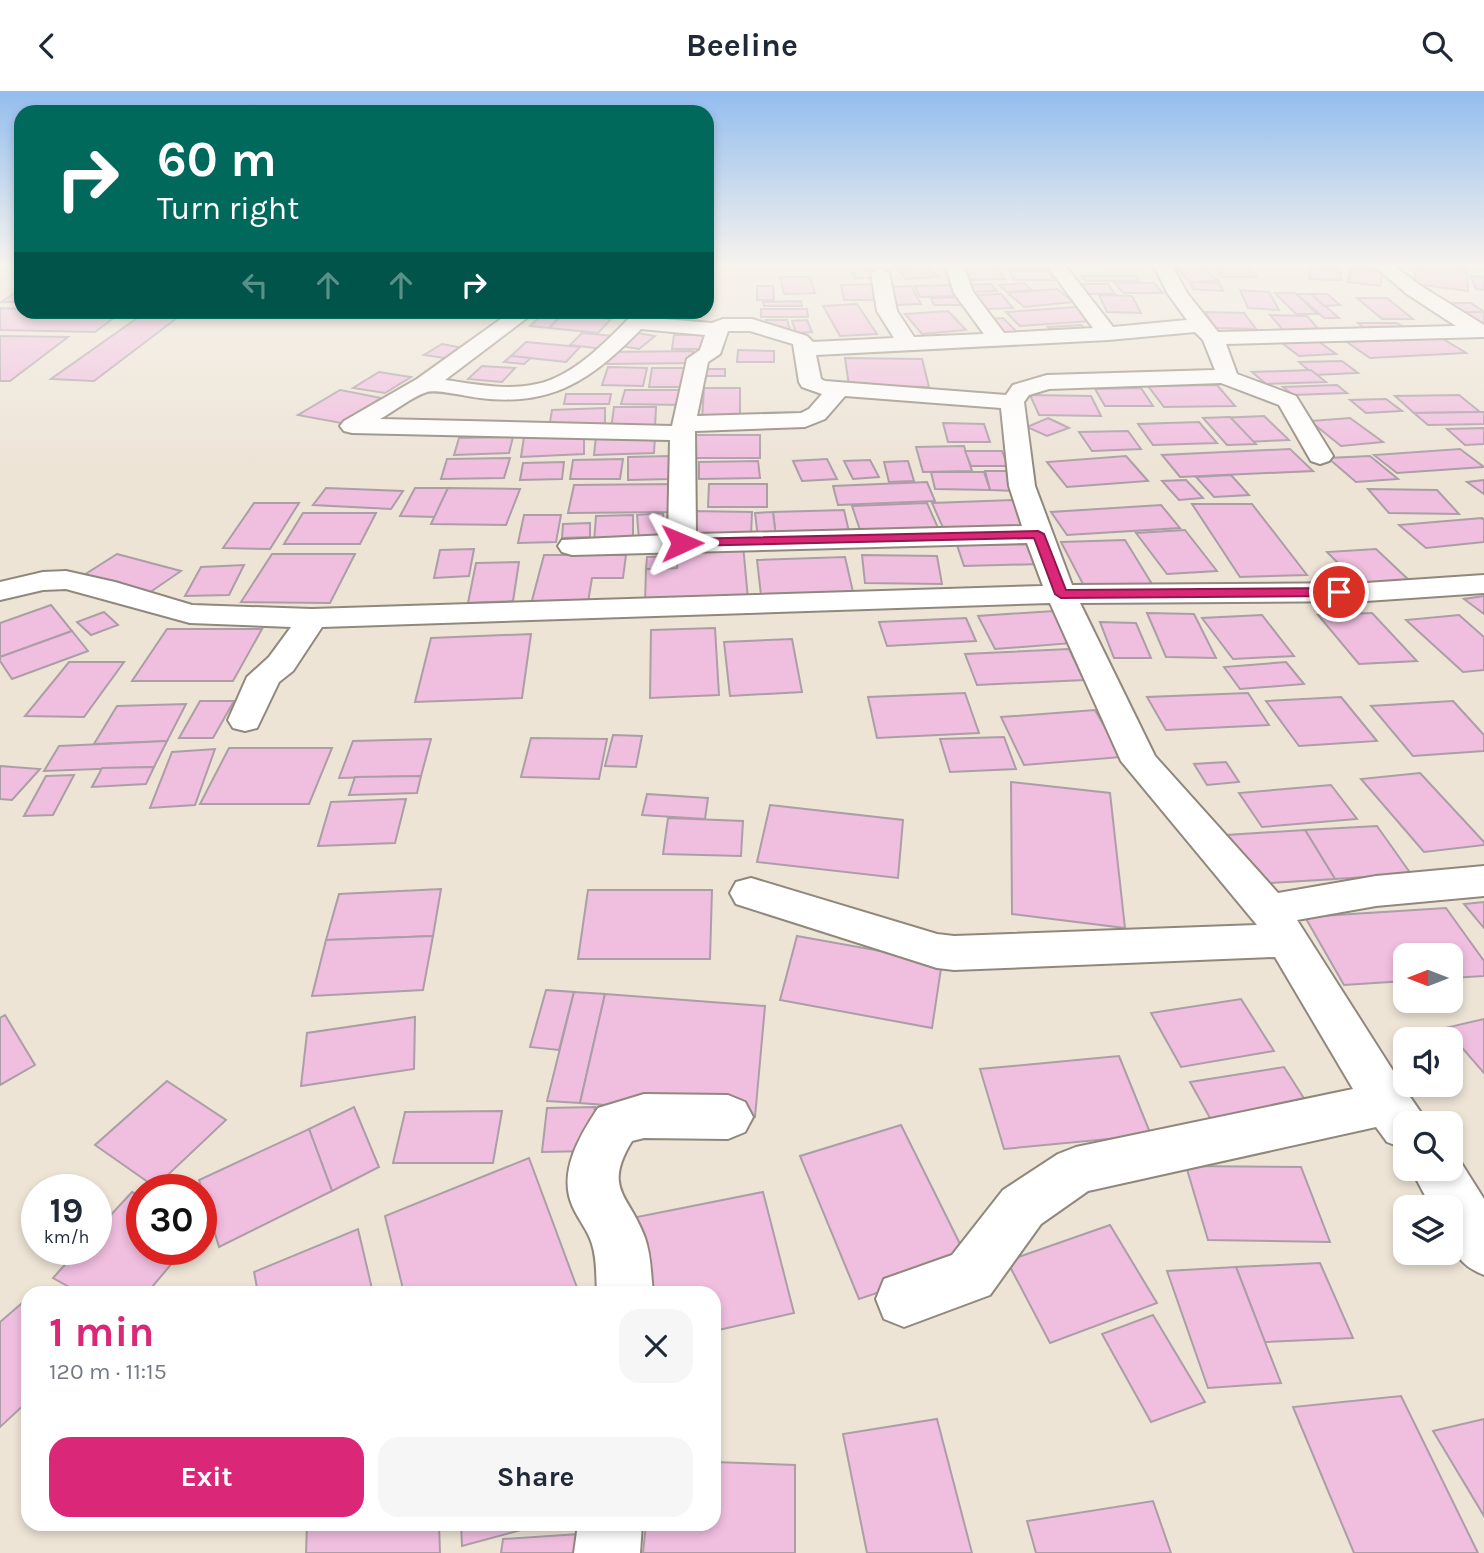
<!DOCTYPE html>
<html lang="en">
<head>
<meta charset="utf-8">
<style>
  body { margin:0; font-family:Karla,sans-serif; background:#f6f6f7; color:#1f2937; height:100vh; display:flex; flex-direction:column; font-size:26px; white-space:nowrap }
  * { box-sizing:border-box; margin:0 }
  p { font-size:23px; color:#747a83 }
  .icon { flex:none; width:38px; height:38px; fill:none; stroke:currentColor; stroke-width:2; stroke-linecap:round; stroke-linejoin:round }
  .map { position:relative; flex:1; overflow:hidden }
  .drawer { position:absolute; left:21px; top:1195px; width:700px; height:245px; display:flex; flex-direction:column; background:#fff; border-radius:21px; box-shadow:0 4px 10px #0003 }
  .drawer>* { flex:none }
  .hud { position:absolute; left:14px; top:14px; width:700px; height:214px; border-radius:21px; box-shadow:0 4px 10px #0003; background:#00695c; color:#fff; overflow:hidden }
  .needle { width:46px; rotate:270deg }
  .controls { position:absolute; left:1393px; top:852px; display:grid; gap:14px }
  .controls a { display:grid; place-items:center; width:70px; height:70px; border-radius:14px; background:#fff; box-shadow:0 4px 10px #0003; font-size:35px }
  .speed { position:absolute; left:21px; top:1083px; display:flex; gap:14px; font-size:35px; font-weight:700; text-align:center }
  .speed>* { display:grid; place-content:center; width:91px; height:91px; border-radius:50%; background:#fff; box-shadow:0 4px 10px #0003; line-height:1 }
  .speed small { font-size:18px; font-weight:400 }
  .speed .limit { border:10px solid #d22; background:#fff; color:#111 }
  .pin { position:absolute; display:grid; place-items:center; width:60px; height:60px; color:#fff; margin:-30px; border:4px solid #fff; border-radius:50%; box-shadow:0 2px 7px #0007 }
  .me { position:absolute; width:77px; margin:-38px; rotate:89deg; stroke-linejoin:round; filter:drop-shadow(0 0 5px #0008) }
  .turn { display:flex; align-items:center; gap:24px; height:147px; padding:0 28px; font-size:32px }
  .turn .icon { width:91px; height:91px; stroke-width:2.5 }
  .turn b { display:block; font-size:49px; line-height:60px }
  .lanes { display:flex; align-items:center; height:66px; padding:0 28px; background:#0003; justify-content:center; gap:35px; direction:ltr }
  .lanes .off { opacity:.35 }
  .round { display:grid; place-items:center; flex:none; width:74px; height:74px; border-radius:21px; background:#f6f6f7 }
  .headline { display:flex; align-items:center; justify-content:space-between; height:119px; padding:0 28px }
  h1 { font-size:42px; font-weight:700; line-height:52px; color:#db2777 }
  .primary-button { display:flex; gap:14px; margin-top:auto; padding:14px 28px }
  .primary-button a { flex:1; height:80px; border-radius:21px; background:#db2777; color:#fff; font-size:28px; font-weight:700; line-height:80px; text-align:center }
  .primary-button a+a { background:#f6f6f7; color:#1f2937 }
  header { display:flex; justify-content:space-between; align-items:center; height:91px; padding:0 28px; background:#fff; font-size:32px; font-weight:700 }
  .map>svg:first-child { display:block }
  .building { fill:#f0bedf; stroke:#ac9ea7; stroke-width:2 }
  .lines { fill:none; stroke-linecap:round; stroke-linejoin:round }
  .street-casing { stroke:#90887c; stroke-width:4 }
  .street { fill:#fff; fill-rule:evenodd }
  .route { fill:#db2777; stroke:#8e194d; stroke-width:2 }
</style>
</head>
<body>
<header><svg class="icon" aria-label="back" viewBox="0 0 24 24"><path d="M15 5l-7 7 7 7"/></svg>Beeline<svg class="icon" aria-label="search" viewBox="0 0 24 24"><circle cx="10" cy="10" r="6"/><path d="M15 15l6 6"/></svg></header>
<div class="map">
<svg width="1484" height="1462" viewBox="0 0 1484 1462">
  <rect width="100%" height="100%" fill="#ede4d6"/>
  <g class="building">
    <polygon points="849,173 869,173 875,187 854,187"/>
    <polygon points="926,173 938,186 906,188 895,175"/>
    <polygon points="994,173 1005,188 969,189 959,174"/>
    <polygon points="1075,173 1122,173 1125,177 1077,176"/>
    <polygon points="1172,173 1199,173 1219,190 1190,191"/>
    <polygon points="1212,173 1245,173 1257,186 1222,186"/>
    <polygon points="1416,173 1467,174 1468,200 1415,193"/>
    <polygon points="1309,175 1340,178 1341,189 1310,188"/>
    <polygon points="1352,176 1383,180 1380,195 1347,191"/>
    <polygon points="1008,178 1047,178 1054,189 1014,189"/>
    <polygon points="1082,185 1136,185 1139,190 1085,190"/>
    <polygon points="1471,185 1484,186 1484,199 1476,198"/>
    <polygon points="780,186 810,186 815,202 784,203"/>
    <polygon points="1190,191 1219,192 1223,200 1193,198"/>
    <polygon points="1024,192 1032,199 1007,201 999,194"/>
    <polygon points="1115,192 1154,192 1163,202 1123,202"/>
    <polygon points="876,193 880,209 844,209 841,194"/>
    <polygon points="991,193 997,200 973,201 966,194"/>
    <polygon points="1080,193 1108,193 1115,203 1086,203"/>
    <polygon points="955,194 962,205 920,206 914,195"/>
    <polygon points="757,195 773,195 774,209 757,209"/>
    <polygon points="911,195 921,213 897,214 888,196"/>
    <polygon points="21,198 21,211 1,211"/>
    <polygon points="1057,198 1074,211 1024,216 1008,202"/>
    <polygon points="1240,199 1269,201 1279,219 1248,217"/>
    <polygon points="1275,202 1295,202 1317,223 1296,223"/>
    <polygon points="1001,203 1013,217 983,218 972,204"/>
    <polygon points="1297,203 1311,203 1339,227 1324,227"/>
    <polygon points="1311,203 1327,203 1340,214 1324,215"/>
    <polygon points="1099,204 1132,205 1141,222 1107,221"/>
    <polygon points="963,206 967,214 934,214 931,207"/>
    <polygon points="1357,207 1387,207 1413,228 1382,228"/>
    <polygon points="801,210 802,215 764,215 763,211"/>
    <polygon points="1450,212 1471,212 1484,221 1463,221"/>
    <polygon points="857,213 877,243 840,245 823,215"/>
    <polygon points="1076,216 1093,230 1020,235 1006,221"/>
    <polygon points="0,217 21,218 21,220 123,220 95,241 0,239"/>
    <polygon points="761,218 807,218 808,226 761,226"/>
    <polygon points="948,220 966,239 922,243 905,223"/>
    <polygon points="1205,221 1244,222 1256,238 1215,237"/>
    <polygon points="1463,221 1484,221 1484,235"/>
    <polygon points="544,222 562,224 549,237 530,235"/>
    <polygon points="143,223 181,224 94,290 51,288"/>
    <polygon points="562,224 611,228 598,242 549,237"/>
    <polygon points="1270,224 1307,225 1320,240 1283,239"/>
    <polygon points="1003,227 1020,244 1003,246 985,228"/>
    <polygon points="766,229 787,229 790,238 768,239"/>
    <polygon points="807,229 812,241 796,242 792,230"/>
    <polygon points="1358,232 1397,232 1409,240 1369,241"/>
    <polygon points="1081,234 1090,241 1056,243 1048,236"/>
    <polygon points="582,242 614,245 603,258 570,254"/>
    <polygon points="637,242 655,245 639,258 621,255"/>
    <polygon points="674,244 706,244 705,258 672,258"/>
    <polygon points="0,245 68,246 10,290 0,290"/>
    <polygon points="1440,246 1466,262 1370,267 1347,251"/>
    <polygon points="1318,250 1336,263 1299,265 1282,252"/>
    <polygon points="526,251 580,256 566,271 511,265"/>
    <polygon points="442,253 468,258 451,268 424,264"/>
    <polygon points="738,259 774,260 774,271 737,271"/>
    <polygon points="693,260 693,272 607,273 609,261"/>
    <polygon points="511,265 531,267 524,273 504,271"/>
    <polygon points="845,267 922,268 929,296 849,295"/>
    <polygon points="1342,270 1358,282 1314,284 1299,271"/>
    <polygon points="482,275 515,277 502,291 468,288"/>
    <polygon points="608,276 647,277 643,295 602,294"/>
    <polygon points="652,277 689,277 686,296 649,296"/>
    <polygon points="700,278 725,278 725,285 699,285"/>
    <polygon points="1311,279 1326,291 1266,293 1252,281"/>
    <polygon points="379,281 411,286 385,302 353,297"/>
    <polygon points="1217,294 1235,315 1164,316 1148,295"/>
    <polygon points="1337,294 1347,302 1293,304 1283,296"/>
    <polygon points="704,297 740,297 740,329 702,329"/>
    <polygon points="1141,297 1153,315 1105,315 1095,298"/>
    <polygon points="340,299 381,307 341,332 298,324"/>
    <polygon points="625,299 684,299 683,314 621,313"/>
    <polygon points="566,303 611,303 609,313 564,313"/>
    <polygon points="1030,304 1091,305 1101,325 1039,324"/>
    <polygon points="1459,304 1480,321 1414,322 1395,305"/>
    <polygon points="1386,308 1402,320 1366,322 1350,309"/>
    <polygon points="614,316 656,316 655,337 611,338"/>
    <polygon points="605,317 605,336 549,337 552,319"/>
    <polygon points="1480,321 1484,321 1484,333 1428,334 1414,322"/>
    <polygon points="1264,325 1289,349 1244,351 1220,327"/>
    <polygon points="1230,326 1256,353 1227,354 1203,327"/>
    <polygon points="1048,327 1069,337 1047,345 1027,336"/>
    <polygon points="1350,327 1383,351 1341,355 1310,330"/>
    <polygon points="1199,331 1217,352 1153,354 1138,333"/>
    <polygon points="943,332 984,333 990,351 948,351"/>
    <polygon points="1484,337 1484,353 1465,354 1447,338"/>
    <polygon points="1128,340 1141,358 1092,360 1079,341"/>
    <polygon points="584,343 584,363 521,366 524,346"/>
    <polygon points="655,344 654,362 594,364 596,345"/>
    <polygon points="696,344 760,344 760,367 694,367"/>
    <polygon points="513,346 509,362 454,364 459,347"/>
    <polygon points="964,355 972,380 923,381 916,356"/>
    <polygon points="1290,358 1313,380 1180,386 1162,364"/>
    <polygon points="1460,358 1484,376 1397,382 1374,364"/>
    <polygon points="965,360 1002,360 1008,375 971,375"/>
    <polygon points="669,365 670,388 628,389 628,366"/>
    <polygon points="1126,365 1148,390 1067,396 1047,371"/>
    <polygon points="1370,365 1398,388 1356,391 1328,367"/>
    <polygon points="510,367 504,387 441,388 447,368"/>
    <polygon points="623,368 620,388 570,388 573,369"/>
    <polygon points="827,368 837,388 802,390 793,370"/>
    <polygon points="870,369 879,386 853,388 844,370"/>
    <polygon points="758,370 760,387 699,388 699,371"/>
    <polygon points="908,370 914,390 889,391 884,371"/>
    <polygon points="564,371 562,388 520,389 523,372"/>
    <polygon points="985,380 1011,380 1016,400 990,399"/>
    <polygon points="931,381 984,381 990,399 935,398"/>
    <polygon points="1231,384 1249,404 1214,406 1196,386"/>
    <polygon points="1186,389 1203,407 1179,409 1162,390"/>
    <polygon points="1484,389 1484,403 1467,391"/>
    <polygon points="927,391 935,410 838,414 833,395"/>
    <polygon points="673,393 673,421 568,422 574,394"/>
    <polygon points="709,393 767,393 767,416 708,416"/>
    <polygon points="326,397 403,400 391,418 313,414"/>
    <polygon points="415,397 448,397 435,426 400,425"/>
    <polygon points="448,397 520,398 506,434 431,433"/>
    <polygon points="1368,398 1437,399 1459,423 1389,422"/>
    <polygon points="1013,409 1028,436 944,439 932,412"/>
    <polygon points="254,412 299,412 270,458 223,457"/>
    <polygon points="927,412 939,439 861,442 852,415"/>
    <polygon points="1192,413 1252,413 1307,484 1240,486"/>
    <polygon points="1161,414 1180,437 1067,444 1051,421"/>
    <polygon points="844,419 850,445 776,447 773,421"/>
    <polygon points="690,420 752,421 751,445 688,444"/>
    <polygon points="773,421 776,447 758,447 755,422"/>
    <polygon points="303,422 376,422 360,453 284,453"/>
    <polygon points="663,422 665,448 639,449 637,424"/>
    <polygon points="524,424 561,424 556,451 518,452"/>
    <polygon points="633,424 633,450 594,451 596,425"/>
    <polygon points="1482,427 1484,429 1484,451 1426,457 1399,434"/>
    <polygon points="590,432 590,446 562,447 563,433"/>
    <polygon points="1185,439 1217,480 1167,483 1136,442"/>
    <polygon points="1125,449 1152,493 1084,495 1061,451"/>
    <polygon points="1031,453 1040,473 964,475 957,454"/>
    <polygon points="743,454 748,508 645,511 646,478 677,477 678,455"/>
    <polygon points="474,458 469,485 434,487 440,459"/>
    <polygon points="1376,458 1412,492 1361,495 1327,461"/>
    <polygon points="117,463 181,480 146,504 81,486"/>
    <polygon points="272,463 355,463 330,512 241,511"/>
    <polygon points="544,464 626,464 623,487 592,487 587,517 530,517"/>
    <polygon points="862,464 937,465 942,493 865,492"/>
    <polygon points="678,465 677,477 646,478 647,466"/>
    <polygon points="845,466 853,501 761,504 757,469"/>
    <polygon points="519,471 513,510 468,512 476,472"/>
    <polygon points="244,474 229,504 185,505 201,476"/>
    <polygon points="1484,505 1484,523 1464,508"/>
    <polygon points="51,514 72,540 0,566 0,532"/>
    <polygon points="1054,520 1073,552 995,558 978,525"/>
    <polygon points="104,521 118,534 91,544 77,531"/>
    <polygon points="1147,522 1194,523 1216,567 1166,566"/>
    <polygon points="1372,522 1417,570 1359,573 1318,524"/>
    <polygon points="1262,524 1294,565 1233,568 1202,527"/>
    <polygon points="1459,524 1484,546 1484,579 1463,581 1406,529"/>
    <polygon points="966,527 976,550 887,555 879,531"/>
    <polygon points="1100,531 1136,532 1151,567 1114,567"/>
    <polygon points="715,537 719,604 650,607 651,539"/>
    <polygon points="167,538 262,538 233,590 132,590"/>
    <polygon points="72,540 88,560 12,588 0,570 0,566"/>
    <polygon points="531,543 522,607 415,611 431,547"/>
    <polygon points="792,548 802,601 730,605 724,551"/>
    <polygon points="1069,558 1084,589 977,594 965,563"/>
    <polygon points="69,571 124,571 84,626 25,625"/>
    <polygon points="1286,571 1304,593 1240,598 1224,576"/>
    <polygon points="965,602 979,642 877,647 868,606"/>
    <polygon points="1248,602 1269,634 1166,639 1147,606"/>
    <polygon points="1341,606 1377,650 1299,655 1266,610"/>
    <polygon points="200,610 234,610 213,647 179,647"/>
    <polygon points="1453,610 1484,644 1484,660 1413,665 1371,615"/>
    <polygon points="186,613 167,650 94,653 117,615"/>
    <polygon points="1095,619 1122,666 1024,674 1001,626"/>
    <polygon points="613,644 642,645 636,676 605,675"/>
    <polygon points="1004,646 1016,678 950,681 940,648"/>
    <polygon points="531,647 607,648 599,688 521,686"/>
    <polygon points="431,648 421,685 339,687 353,650"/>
    <polygon points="167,650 154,676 44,680 59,655"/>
    <polygon points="229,657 332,657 309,713 200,713"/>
    <polygon points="215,658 195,714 150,717 172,661"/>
    <polygon points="1226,671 1239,691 1207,694 1194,673"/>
    <polygon points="0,675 40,678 12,709 0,708"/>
    <polygon points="154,676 146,693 92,696 102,677"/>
    <polygon points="1420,682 1484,751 1484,754 1424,761 1361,688"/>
    <polygon points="74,684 53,724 24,725 46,685"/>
    <polygon points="421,685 417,702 349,704 355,686"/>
    <polygon points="1011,691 1110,702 1125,837 1012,823"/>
    <polygon points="1331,694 1357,728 1262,736 1239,702"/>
    <polygon points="647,703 708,707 705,728 642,724"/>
    <polygon points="406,708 395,752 318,755 331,711"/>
    <polygon points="770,714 903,729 898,787 757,771"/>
    <polygon points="668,727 743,730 741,765 663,763"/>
    <polygon points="1377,735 1411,783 1335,788 1305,739"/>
    <polygon points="1305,739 1335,788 1254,793 1227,744"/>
    <polygon points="441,798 433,845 326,849 339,803"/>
    <polygon points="588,799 712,799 710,868 578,868"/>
    <polygon points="1484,811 1484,837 1464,813"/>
    <polygon points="1446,817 1484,870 1484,885 1451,887 1451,864 1405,864 1405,890 1344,894 1305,826"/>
    <polygon points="433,845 423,899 312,905 326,849"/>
    <polygon points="797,845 942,871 932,937 780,909"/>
    <polygon points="546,899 574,901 559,959 530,956"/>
    <polygon points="574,901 605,903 580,1012 547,1010"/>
    <polygon points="605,903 765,915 755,1026 580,1012"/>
    <polygon points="1241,908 1274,960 1181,976 1151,922"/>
    <polygon points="5,924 35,974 0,994 0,927"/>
    <polygon points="415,926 414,978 301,995 307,942"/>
    <polygon points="1484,928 1484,982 1445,937"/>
    <polygon points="1119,965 1151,1044 1004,1058 980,978"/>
    <polygon points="1284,976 1312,1020 1215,1036 1190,991"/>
    <polygon points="167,990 226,1029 155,1096 95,1054"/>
    <polygon points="354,1016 379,1076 332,1100 309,1038"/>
    <polygon points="595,1016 590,1060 542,1061 547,1017"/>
    <polygon points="502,1020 493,1072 393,1072 405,1021"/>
    <polygon points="901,1034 969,1171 859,1208 800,1065"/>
    <polygon points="309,1038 332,1100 219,1156 199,1089"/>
    <polygon points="529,1067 579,1202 404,1202 385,1125"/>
    <polygon points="1186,1075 1301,1076 1330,1151 1208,1149"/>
    <polygon points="132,1101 142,1106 142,1158 184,1158 147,1202 80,1202 53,1187 79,1158 96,1158 96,1140"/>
    <polygon points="763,1101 794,1222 714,1240 714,1202 644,1202 632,1127"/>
    <polygon points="1110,1134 1157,1212 1050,1252 1007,1170"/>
    <polygon points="358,1138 373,1202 258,1202 254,1181"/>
    <polygon points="1320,1172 1353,1247 1265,1251 1236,1176"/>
    <polygon points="1236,1176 1265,1251 1281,1292 1208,1297 1167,1180"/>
    <polygon points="28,1207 28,1310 0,1336 0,1231"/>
    <polygon points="1153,1224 1205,1311 1151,1331 1102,1243"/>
    <polygon points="1401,1305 1478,1462 1354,1462 1293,1316"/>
    <polygon points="937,1328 972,1462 867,1462 843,1343"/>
    <polygon points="1484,1328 1484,1425 1433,1340"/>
    <polygon points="714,1371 795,1374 795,1462 643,1462 646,1433 714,1433"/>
    <polygon points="1153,1410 1171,1462 1036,1462 1027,1430"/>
    <polygon points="307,1433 439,1433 440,1462 306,1462"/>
    <polygon points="461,1433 543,1433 462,1455"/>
    <polygon points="594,1442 593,1462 501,1462 503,1448"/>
  </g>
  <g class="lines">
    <g class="street-casing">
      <g id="street">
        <path d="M945,173H963L973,201L1004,242L1093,237L1046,173H1064L1113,236L1187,229L1168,203L1153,173H1171L1187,202L1218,241L1456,235L1407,203L1372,173H1392L1421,195L1484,234V246L1226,253L1237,283L1296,305L1333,365L1329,370L1320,373L1311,370L1279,314L1221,292L1049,298L1029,304L1024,311L1035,395L1072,494L1366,492L1484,484V502L1366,510L1080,512L1155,665L1278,802L1376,785L1484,775V805L1376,815L1297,829L1404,997L1428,1032H1405V1058L1387,1051L1376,1036L1088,1100L1041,1133L990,1204L904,1236L884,1228L876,1208L884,1188L952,1164L1003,1099L1058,1063L1076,1056L1353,998L1275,866L954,879L937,877L736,813L730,802L736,791L751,787L937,843L954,845L1257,834L1121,670L1050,512L322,536L293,580L279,591L257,637L245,640L233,637L228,629L247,586L269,566L291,536L190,532L66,498L43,499L0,509V491L43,481L66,480L115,491L192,514L312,518L1043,495L1027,452L572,464L562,461L558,455L562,449L668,444L670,349L352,342L344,340L340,335L344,330L417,288L512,220H536L445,289C474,293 507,300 537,293C575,285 610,247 636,220H658L652,227L712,232L723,228H752L807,245L813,251L894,247L877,220L871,182L880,177L889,182L897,220L914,246L984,243L954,202ZM641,238L705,244L700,259L687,268L672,335L380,328C395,320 411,306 427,301C438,298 468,306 480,307C553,316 592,288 641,238ZM728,240H750L793,253L799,291L802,296L822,303L809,318L801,322L697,325L708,271L720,263ZM1195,241L1203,249L1215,279L1047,284L1013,294L1006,304L825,290L821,288L816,264L1108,249ZM845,305L1001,317L1009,395L1022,435L696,443L695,340L805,336L825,328Z"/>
        <path d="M644,1003L728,1004L745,1011L753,1026L745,1041L728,1048L644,1047L632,1050C602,1099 630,1104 645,1147C651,1164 651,1184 653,1202H597C596,1186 597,1168 592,1153C588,1139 577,1127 572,1114C558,1081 580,1044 598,1017Z"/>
        <path d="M1451,1060L1455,1062L1484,1108V1184C1449,1170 1451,1150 1451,1116H1431L1411,1078H1451Z"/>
        <polygon points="578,1433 642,1433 640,1462 574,1462"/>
      </g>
    </g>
    <use href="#street" class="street"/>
  </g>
  <linearGradient id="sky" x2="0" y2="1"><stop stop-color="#92bdef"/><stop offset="0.46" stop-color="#f7f3ed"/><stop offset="1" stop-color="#f7f3ed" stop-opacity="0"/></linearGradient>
  <rect width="1484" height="377" fill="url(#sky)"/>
  <polygon class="route" points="1038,440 1044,443 1066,499 1339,497 1345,501 1339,505 1061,507 1055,503 1034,447 682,455 676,452 682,448"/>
</svg>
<div class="controls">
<a><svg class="needle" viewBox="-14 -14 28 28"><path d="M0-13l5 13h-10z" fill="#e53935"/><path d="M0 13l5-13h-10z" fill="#747a83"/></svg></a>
<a><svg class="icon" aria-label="sound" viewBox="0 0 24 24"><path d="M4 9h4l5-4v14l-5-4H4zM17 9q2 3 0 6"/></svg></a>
<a><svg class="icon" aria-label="search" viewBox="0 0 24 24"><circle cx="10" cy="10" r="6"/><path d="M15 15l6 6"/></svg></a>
<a><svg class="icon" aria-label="layers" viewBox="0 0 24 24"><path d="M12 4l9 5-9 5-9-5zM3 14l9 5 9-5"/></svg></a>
</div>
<div class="speed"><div>19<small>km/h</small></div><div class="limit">30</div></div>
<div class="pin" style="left:1339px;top:501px;background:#d93025"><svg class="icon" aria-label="arrive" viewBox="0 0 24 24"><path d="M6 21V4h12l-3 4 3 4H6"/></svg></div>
<svg class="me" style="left:682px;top:452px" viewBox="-20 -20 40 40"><path d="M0-17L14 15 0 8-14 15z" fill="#db2777" stroke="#fff" stroke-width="4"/></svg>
<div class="hud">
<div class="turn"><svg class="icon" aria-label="right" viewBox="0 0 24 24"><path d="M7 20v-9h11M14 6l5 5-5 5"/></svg><div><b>60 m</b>Turn right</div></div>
<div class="lanes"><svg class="icon off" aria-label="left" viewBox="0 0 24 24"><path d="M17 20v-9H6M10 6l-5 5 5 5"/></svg><svg class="icon off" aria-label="ahead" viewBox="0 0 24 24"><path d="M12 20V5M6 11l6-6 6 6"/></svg><svg class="icon off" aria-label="ahead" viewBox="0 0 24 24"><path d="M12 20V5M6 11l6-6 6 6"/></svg><svg class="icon" aria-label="right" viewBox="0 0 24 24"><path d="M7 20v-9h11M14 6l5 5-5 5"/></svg></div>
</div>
<section class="drawer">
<div class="headline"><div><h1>1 min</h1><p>120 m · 11:15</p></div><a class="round"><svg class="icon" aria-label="close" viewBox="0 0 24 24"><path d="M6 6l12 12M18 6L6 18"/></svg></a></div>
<div class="primary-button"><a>Exit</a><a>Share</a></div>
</section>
</div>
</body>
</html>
